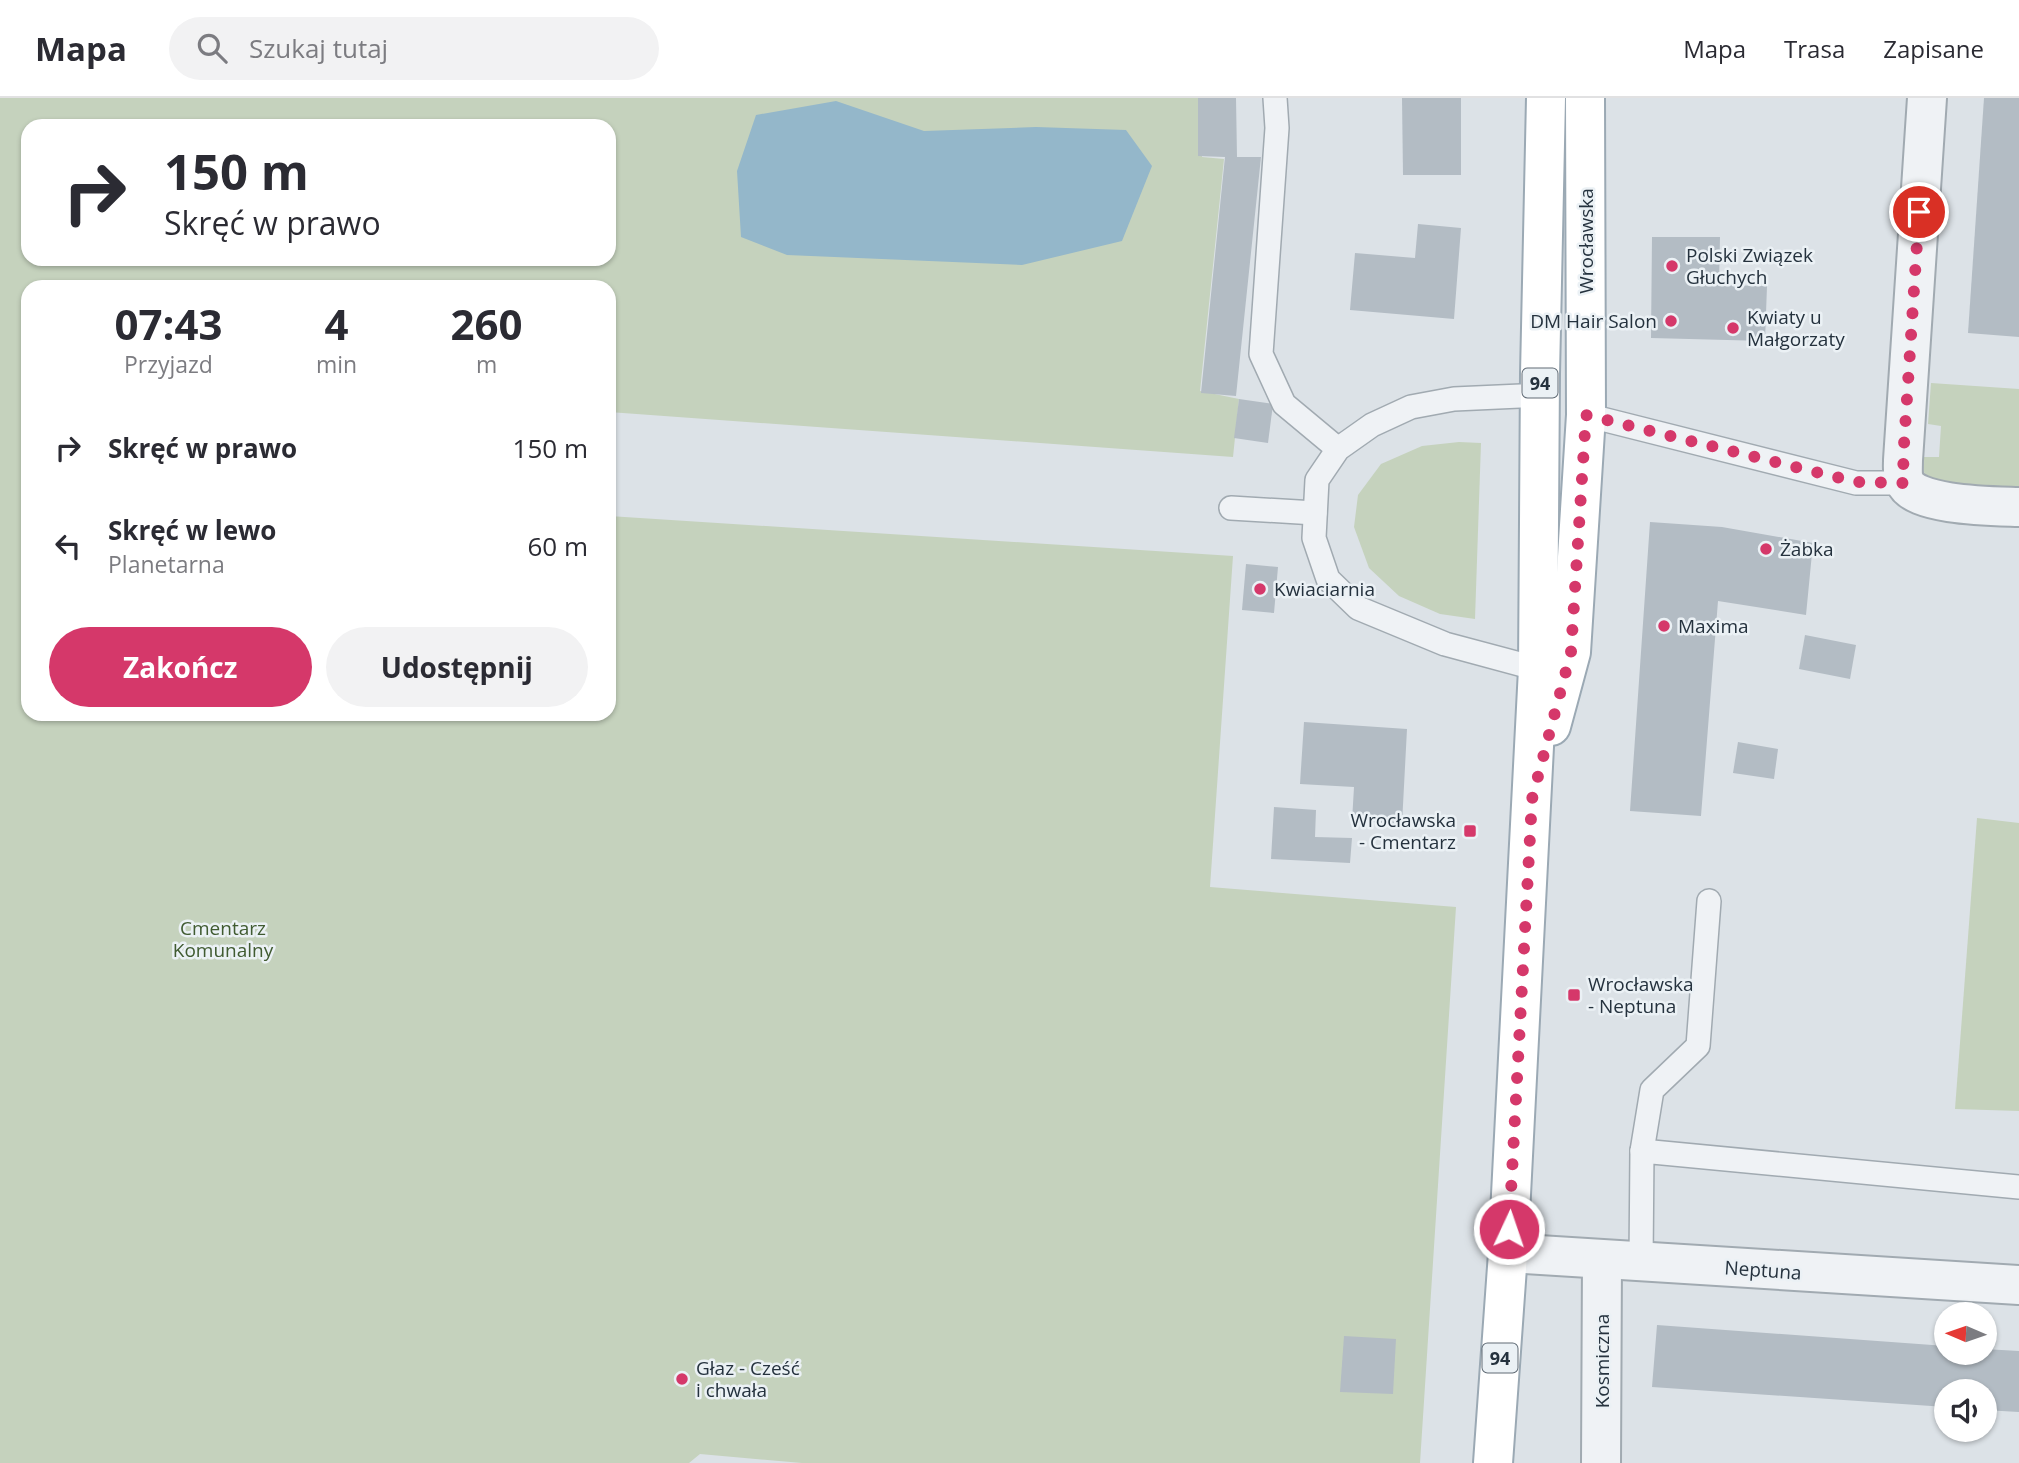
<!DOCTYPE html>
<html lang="pl">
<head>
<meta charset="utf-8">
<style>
  body { margin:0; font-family:"Open Sans",sans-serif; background:#f2f2f3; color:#2b2b33; height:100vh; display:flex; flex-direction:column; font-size:26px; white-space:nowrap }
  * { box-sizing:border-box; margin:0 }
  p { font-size:23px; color:#7c7c81 }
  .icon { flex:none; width:38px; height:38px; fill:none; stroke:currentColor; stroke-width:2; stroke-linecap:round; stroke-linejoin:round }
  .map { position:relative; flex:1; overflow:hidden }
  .side { position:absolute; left:21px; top:182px; width:595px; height:441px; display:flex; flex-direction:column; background:#fff; border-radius:21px; box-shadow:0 2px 5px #0004 }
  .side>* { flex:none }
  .guide { position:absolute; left:21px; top:21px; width:595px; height:147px; border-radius:21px; box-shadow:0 2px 5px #0004; background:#fff; color:#2b2b33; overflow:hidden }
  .needle { width:46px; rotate:272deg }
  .tools { position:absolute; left:1934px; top:1204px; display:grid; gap:14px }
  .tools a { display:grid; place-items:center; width:63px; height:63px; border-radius:50%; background:#fff; box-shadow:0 2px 5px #0004; font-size:35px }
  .pin { position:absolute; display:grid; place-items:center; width:60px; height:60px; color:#fff; margin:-30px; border:4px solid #fff; border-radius:50%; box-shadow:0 2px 7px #0007 }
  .me { position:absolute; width:77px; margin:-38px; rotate:3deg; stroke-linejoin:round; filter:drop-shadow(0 0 5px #0008) }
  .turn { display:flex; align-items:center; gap:24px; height:147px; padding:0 28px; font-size:32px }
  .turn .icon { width:91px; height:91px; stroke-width:2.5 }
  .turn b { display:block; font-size:49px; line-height:60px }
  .eta { display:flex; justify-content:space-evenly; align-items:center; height:119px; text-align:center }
  .eta b { font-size:42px; font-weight:700; line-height:49px }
  .cta { display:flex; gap:14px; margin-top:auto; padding:14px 28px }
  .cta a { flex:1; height:80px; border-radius:42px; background:#d5386a; color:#fff; font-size:28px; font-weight:700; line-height:80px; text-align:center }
  .cta a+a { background:#f2f2f3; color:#2b2b33 }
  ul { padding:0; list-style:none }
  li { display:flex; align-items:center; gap:21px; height:98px; padding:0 28px }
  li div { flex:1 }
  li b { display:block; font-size:26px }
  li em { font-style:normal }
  header { display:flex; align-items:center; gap:42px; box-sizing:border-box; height:98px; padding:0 35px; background:#fff; border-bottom:2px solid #e1e1e2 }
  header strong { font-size:33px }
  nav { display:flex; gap:38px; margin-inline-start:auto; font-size:24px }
  .search { width:490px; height:63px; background:#f2f2f3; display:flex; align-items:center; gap:18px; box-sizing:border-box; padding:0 24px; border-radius:38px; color:#7c7c81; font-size:26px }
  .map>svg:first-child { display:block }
  .green { fill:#c5d2bd; fill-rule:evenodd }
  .water { fill:#94b7ca }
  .building { fill:#b3bcc4 }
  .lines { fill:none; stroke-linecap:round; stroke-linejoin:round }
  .lane-casing { stroke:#a1aab1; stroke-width:26 }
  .street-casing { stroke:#a1aab1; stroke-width:42 }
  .primary-casing { stroke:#9ba9b4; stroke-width:42 }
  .lane { stroke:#eff2f5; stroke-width:23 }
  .street { stroke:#eff2f5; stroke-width:38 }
  .primary { stroke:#fff; stroke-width:38 }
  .route { stroke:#d5386a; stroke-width:12; stroke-dasharray:0 21.6 }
  .poi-dot { fill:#d5386a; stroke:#ebf1f5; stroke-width:2.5 }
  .labels { text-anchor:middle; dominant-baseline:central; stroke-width:5; stroke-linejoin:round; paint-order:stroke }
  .shield { fill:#ebf1f5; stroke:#606b75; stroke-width:2 }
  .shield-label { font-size:18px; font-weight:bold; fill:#25323e }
  .street-label { font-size:19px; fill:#25323e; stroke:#ebf1f5 }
  .poi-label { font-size:19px; fill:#25323e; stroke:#ebf1f5; text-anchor:start }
  .park-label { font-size:19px; fill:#405b31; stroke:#ebf1f5 }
</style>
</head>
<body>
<header>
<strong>Mapa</strong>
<div class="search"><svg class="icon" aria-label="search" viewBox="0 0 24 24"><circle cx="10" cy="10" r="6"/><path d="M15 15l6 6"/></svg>Szukaj tutaj</div>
<nav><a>Mapa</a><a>Trasa</a><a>Zapisane</a></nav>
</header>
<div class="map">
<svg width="2019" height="1365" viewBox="0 0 2019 1365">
  <rect width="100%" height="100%" fill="#dce2e7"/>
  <g class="green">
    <path d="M0,0H1202V59L1224,61L1200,293L1239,301L1233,359L609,314V189H28V616H609V418L1233,458L1210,789L1456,809L1420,1365H802L700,1356L689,1365H0ZM28,28H609V161H28Z"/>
    <polygon points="1931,285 2019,291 2019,400 1927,386 1923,370 1924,359 1939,359 1941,328 1928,326"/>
    <polygon points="1459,344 1481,345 1475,521 1440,516 1399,498 1369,470 1354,429 1358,397 1381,366 1422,348"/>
    <polygon points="1977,720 2019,725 2019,1013 1955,1011"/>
  </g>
  <polygon class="water" points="836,3 924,33 1036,29 1126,32 1152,68 1122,143 1022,167 787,157 741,139 737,73 756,17"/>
  <g class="building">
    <polygon points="1198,0 1236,0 1237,59 1261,59 1236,298 1201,295 1225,59 1198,58"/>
    <polygon points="1402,0 1461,0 1461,77 1403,77"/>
    <polygon points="1984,0 2019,0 2019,239 1968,235"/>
    <polygon points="1418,126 1461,130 1454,221 1350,212 1355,155 1415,160"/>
    <polygon points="1652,139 1720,139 1719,187 1767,188 1765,243 1651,240"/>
    <polygon points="1239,301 1273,306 1268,345 1234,340"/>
    <polygon points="1650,424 1722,429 1813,445 1806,517 1718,503 1701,718 1630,713"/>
    <polygon points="1246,466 1278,469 1274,515 1242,512"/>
    <polygon points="1805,537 1856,547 1850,581 1799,571"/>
    <polygon points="1304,624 1407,631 1402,726 1352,723 1354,689 1300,686"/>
    <polygon points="1738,644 1778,651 1774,681 1733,675"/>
    <polygon points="1274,709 1316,712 1315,739 1352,740 1350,765 1271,761"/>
    <polygon points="1657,1227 1946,1248 1946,1255 1984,1255 1984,1251 2019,1253 2019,1314 1984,1312 1984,1293 1946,1293 1946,1309 1652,1289"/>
    <polygon points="1344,1238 1396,1241 1393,1296 1340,1294"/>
  </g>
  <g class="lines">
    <g class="lane-casing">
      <g id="lane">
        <polyline points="1275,0 1277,30 1261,256 1284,306 1338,351"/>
        <polyline points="1586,317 1856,385 1905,385"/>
        <polyline points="1231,410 1315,415"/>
        <polyline points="1538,571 1445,546 1358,510 1328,481 1314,440 1317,382 1338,351 1372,327 1411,309 1454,301 1540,297"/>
        <polyline points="1642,1053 1652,992 1698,948 1709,803"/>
        <polyline points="1641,1164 1642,1053 2019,1089"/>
      </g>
    </g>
    <g class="street-casing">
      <g id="street">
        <path d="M1927,0L1903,362C1903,368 1902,378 1905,384C1914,408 1995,408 2019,409"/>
        <polyline points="1508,1155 2019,1187"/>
        <polyline points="1601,1365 1602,1162"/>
      </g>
    </g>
    <g class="primary-casing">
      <g id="primary">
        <polyline points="1551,628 1571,554 1586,317 1585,0"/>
        <polyline points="1493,1365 1508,1155 1538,571 1540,276 1546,0"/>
      </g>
    </g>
    <use href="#lane" class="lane"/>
    <use href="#street" class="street"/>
    <use href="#primary" class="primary"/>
  </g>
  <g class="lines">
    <polyline class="route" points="1509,1131 1532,701 1571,554 1586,317 1856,384 1905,385 1903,362 1919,114"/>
  </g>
  <g class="poi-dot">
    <circle cx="1672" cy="168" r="7"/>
    <circle cx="1671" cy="223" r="7"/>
    <circle cx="1733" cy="230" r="7"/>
    <circle cx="1766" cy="451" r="7"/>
    <circle cx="1260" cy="491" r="7"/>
    <circle cx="1664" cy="528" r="7"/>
    <rect x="1463" y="726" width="14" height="14" rx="3.5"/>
    <rect x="1567" y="890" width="14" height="14" rx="3.5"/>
    <circle cx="682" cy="1281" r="7"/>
  </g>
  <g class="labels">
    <g class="shield">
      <rect x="1522.5" y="270.5" width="35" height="29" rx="5"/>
      <rect x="1482.5" y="1245.5" width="35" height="29" rx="5"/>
    </g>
    <g class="shield-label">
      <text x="1540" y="285">94</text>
      <text x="1500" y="1260">94</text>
    </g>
    <g class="street-label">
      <text transform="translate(1586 143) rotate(-90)">Wrocławska</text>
      <text transform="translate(1763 1172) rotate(4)">Neptuna</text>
      <text transform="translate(1602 1263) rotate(-90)">Kosmiczna</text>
    </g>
    <g class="poi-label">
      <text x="1686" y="157">Polski Związek<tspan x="1686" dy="22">Głuchych</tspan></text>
      <text x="1747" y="219">Kwiaty u<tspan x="1747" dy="22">Małgorzaty</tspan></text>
      <text x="1657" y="223" text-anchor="end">DM Hair Salon</text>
      <text x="1780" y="451">Żabka</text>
      <text x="1274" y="491">Kwiaciarnia</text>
      <text x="1678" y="528">Maxima</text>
      <text x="1456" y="722" text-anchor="end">Wrocławska<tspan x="1456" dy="22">- Cmentarz</tspan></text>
      <text x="1588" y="886">Wrocławska<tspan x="1588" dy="22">- Neptuna</tspan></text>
      <text x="696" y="1270">Głaz - Cześć<tspan x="696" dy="22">i chwała</tspan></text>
    </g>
    <g class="park-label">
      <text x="223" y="830">Cmentarz<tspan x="223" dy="22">Komunalny</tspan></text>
    </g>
  </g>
</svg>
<div class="tools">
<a><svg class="needle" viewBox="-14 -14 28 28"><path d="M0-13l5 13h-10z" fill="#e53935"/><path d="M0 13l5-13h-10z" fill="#7c7c81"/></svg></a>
<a><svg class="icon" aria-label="sound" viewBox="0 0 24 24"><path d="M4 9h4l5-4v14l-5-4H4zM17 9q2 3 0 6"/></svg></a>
</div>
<div class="pin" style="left:1919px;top:114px;background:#d93025"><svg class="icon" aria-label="arrive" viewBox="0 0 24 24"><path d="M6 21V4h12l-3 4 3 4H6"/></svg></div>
<svg class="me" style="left:1509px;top:1131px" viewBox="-20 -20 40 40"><circle r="17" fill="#d5386a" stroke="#fff" stroke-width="3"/><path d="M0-11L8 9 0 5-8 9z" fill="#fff"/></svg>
<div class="guide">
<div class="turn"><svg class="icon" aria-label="right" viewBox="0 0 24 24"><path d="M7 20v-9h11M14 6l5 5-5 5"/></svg><div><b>150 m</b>Skręć w prawo</div></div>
</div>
<section class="side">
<div class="eta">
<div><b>07:43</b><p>Przyjazd</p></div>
<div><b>4</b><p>min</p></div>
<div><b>260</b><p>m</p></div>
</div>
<ul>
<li><svg class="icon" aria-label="right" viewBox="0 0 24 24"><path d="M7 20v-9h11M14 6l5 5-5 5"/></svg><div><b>Skręć w prawo</b></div><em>150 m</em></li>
<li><svg class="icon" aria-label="left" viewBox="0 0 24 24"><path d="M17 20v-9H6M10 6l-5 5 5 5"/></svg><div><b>Skręć w lewo</b><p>Planetarna</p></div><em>60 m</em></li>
</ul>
<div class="cta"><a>Zakończ</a><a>Udostępnij</a></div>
</section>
</div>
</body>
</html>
